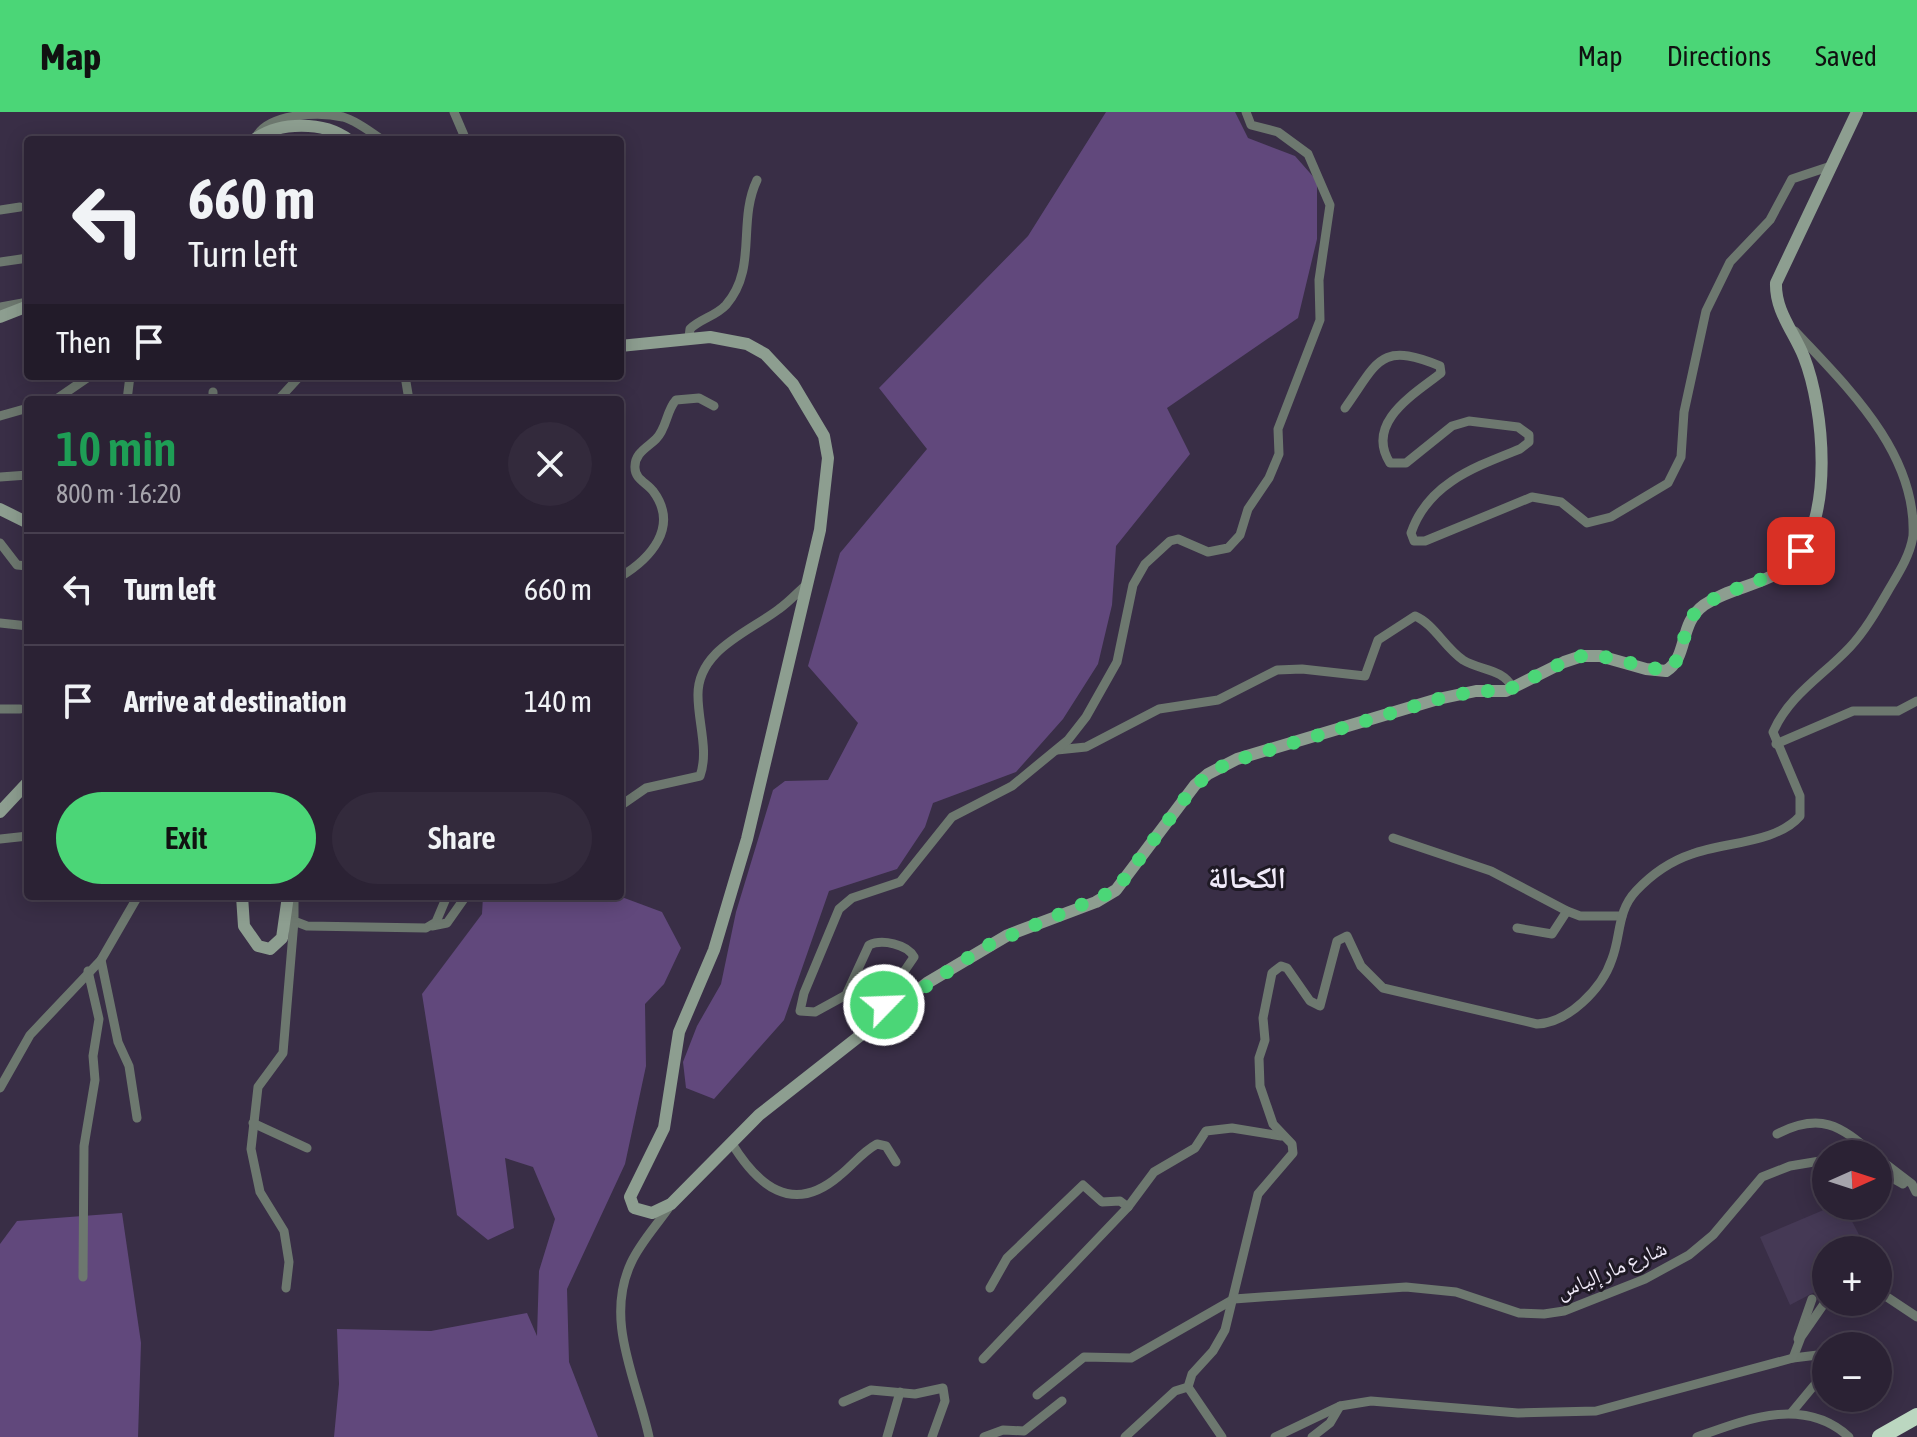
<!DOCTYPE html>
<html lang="en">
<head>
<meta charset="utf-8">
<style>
  body { margin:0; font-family:"Asap Condensed","Noto Naskh Arabic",sans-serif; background:#332a3c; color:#f1f3f6; height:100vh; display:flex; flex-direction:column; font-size:30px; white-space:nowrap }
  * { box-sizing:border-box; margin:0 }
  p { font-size:26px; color:#a6a4ac }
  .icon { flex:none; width:44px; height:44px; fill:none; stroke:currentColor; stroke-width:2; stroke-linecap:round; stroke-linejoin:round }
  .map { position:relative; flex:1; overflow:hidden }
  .panel { position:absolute; left:24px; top:284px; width:600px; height:504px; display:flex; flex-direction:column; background:#2b2234; border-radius:8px; box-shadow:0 4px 20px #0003,0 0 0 2px #473f4f }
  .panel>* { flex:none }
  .banner { position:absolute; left:24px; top:24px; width:600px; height:244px; border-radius:8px; box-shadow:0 4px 20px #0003,0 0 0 2px #473f4f; background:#2b2234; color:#f1f3f6; overflow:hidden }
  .needle { width:52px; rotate:87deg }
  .controls { position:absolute; left:1812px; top:1028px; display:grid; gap:16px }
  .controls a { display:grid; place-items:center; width:80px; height:80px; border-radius:50%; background:#2b2234; box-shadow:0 4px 20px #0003,0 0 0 2px #473f4f; font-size:40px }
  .pin { position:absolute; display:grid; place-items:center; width:68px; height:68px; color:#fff; margin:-34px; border-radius:16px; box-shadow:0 4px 12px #0006 }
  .me { position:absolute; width:88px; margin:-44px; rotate:66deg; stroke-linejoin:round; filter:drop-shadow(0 0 6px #0008) }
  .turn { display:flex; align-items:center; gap:28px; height:168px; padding:0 32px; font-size:36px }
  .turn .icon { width:104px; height:104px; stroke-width:2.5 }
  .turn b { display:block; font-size:56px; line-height:68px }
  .then { display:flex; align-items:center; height:76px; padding:0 32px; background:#0003; gap:16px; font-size:30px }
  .round { display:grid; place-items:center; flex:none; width:84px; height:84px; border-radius:42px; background:#332a3c }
  .summary { display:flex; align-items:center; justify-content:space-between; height:136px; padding:0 32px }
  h1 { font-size:48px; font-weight:600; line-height:60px; color:#1e9e55 }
  .action { display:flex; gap:16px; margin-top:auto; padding:16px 32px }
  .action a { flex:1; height:92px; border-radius:48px; background:#4bd677; color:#111; font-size:32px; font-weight:600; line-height:92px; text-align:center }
  .action a+a { background:#332a3c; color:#f1f3f6 }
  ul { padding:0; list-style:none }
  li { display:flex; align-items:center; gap:24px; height:112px; padding:0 32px; border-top:2px solid #473f4f }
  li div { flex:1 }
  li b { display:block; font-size:30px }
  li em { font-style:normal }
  header { display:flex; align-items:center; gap:48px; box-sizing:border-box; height:112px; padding:0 40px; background:#4bd677; color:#111 }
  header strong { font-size:38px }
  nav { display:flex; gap:44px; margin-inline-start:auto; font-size:28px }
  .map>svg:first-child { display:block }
  .built { fill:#453955 }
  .green { fill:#61487c }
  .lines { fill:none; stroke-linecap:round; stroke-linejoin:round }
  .street { stroke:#6d786f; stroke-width:9 }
  .secondary { stroke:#8d9e90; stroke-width:12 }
  .highway { stroke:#bbd7c0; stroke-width:16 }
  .route { stroke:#4bd677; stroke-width:14; stroke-dasharray:0 25.2 }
  .labels { text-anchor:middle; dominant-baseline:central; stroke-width:6; stroke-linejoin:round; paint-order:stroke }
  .street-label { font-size:22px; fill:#efe9f8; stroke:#1e1924 }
  .district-label { font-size:30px; font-weight:bold; fill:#efe9f8; stroke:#1e1924 }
</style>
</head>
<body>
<header>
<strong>Map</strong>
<nav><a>Map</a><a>Directions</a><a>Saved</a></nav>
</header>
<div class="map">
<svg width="1917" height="1325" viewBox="0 0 1917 1325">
  <rect width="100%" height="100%" fill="#392e46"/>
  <polygon class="built" points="1833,1094 1844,1094 1867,1138 1826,1138 1826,1174 1790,1193 1760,1125"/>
  <g class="green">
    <polygon points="1106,0 1235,0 1248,26 1295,44 1317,69 1317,127 1298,206 1167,296 1190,342 1116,434 1112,493 1098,552 1063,607 1016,660 933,691 925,715 897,757 829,779 784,908 714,987 686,976 683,950 697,914 721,872 736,800 773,678 785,669 828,668 858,611 808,554 840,441 927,337 879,276 1028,124"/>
    <polygon points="483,784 619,784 662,800 681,836 664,872 645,892 646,954 625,1052 567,1177 569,1250 598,1325 334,1325 339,1272 337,1217 431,1219 527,1201 537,1224 539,1159 555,1107 533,1055 505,1046 514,1116 488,1128 457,1103 422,882 482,802"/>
    <polygon points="122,1101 141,1231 138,1325 0,1325 0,1132 17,1109"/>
  </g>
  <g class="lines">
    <g class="street">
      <polyline points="454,0 466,28"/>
      <path d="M258,22C273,1 320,0 343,5C357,9 371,20 382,28"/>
      <polyline points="0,98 20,95"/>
      <polyline points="0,150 28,146"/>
      <polyline points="0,195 28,190"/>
      <path d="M689,225L690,217C700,207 716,204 726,193C758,156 737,110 757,68"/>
      <polyline points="405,264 409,288"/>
      <polyline points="213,280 213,288"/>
      <polyline points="55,288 90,264"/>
      <polyline points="127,288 130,264"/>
      <polyline points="278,288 300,264"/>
      <path d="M1345,296C1378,250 1379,229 1440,254L1441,261C1416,281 1364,310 1390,351H1406L1452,314L1469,309L1518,315L1529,323V330L1520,337C1475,355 1428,371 1411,421L1414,429H1425L1532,385L1561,390L1587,411L1611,405L1668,371L1681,345L1684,300L1706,199L1730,150L1770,108L1792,67L1828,55"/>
      <polyline points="0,304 28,296"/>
      <polyline points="0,365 28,363"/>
      <polyline points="0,431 17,453 28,454"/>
      <path d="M620,465C650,447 680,415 653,379C647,371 635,367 635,356C634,341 648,335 656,327C667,316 666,299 676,288L699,286L714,294"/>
      <polyline points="0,511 28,514"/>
      <polyline points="0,597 20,597"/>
      <polyline points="1776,632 1853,599 1898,599 1917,589"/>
      <path d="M1057,638L1086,635L1159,597L1218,588L1277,558L1302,557L1365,564L1378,528L1415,504C1434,512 1445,536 1463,548C1481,559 1502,556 1513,576"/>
      <path d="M620,694L646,676L700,664C709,639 698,610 698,584C697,538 749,520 779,497C789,490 798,480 807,472"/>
      <polyline points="1393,726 1491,759 1567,799 1580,804 1622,804"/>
      <polyline points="0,727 28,724"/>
      <polyline points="294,784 294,809 307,814 426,816 436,810 447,784"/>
      <polyline points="432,814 447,811 466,784"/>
      <polyline points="1517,816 1552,822 1567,799"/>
      <polyline points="101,848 118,930 129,954 137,1006"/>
      <path d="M894,894L887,897L884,889L914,845C907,832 882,827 869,833L846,883L815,900L800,899L804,881L839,797L852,786L900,770L952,705L1012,674L1068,628L1086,605L1117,550L1133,473L1145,452L1170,429L1178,427L1208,440L1228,436L1240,423L1248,397L1269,366L1279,342L1278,317L1320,208L1319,168L1330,93L1308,42L1278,20L1251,13L1246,0"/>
      <polyline points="0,976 30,923 101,848 138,784"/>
      <polyline points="253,1011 307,1036"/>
      <path d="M1777,1022C1820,1000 1840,1013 1873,1042"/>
      <path d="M731,1030C757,1073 792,1104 839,1064C852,1054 862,1040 877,1032L886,1034L896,1050"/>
      <polyline points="1878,1046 1912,1072 1916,1080"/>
      <polyline points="1878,1058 1903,1072"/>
      <polyline points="83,1165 84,1034 95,968 93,944 99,907 88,859"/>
      <polyline points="286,1176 289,1150 284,1119 260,1080 251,1037 258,975 283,941 294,809"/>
      <polyline points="990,1176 1007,1146 1083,1073 1102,1090 1120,1089 1128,1095"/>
      <polyline points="1878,1179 1917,1205"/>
      <polyline points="1798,1227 1812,1187"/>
      <polyline points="1793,1246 1801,1225 1826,1189"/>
      <polyline points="983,1247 1128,1095 1154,1060 1195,1036 1206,1019 1232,1016 1281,1024"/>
      <polyline points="1188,1275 1222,1325"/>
      <polyline points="1037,1283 1084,1245 1131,1246 1234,1187 1406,1175 1456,1180 1519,1201 1544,1202 1564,1199 1645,1167 1689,1143 1713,1123 1762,1065 1790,1054 1826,1048"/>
      <polyline points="843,1290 871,1278 915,1282 943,1276 945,1289 932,1325"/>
      <polyline points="1792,1300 1826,1259"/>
      <path d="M649,1325C637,1268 604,1209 631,1151C640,1131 657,1113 670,1094"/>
      <polyline points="887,1325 900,1280"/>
      <polyline points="984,1325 1003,1318 1024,1319 1062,1289"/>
      <path d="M1125,1325L1175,1279L1188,1275L1192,1262L1213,1239L1225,1218L1258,1082L1293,1041L1292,1032L1273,1012L1260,974L1259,946L1265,928L1263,906L1272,861L1281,854L1287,856L1310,889L1320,894L1337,829L1347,824L1361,854L1383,876L1537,912C1568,911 1602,877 1612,847C1621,824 1617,799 1636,779C1651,763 1671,749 1692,742C1724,730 1777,731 1800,704V684L1773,620C1790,582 1823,564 1850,535C1865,519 1877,498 1888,479C1898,462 1910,444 1913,424C1917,340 1846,274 1795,219"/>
      <polyline points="1275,1325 1340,1294 1371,1289 1518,1301 1596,1299 1793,1246 1826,1242"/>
      <polyline points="1312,1325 1330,1311 1340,1294"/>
      <path d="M1697,1325C1747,1307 1804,1284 1849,1325"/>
    </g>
    <g class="secondary">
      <path d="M254,28C279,9 324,9 349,28"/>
      <polyline points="0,205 28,194"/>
      <path d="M620,234L710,225L747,232L765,242L793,272L824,324L828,346L820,418L747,727L714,838L679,920L664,1016L630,1085L634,1096L652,1101L671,1092L759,1003L927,871L1008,823L1096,790L1116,778L1195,673L1208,662L1237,647L1438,587L1476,579H1506L1564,550L1582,544H1600L1646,557L1666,559C1689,545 1678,512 1704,493C1731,474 1767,474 1792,450C1835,409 1824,296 1804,245C1794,220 1775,199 1776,171L1857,0"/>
      <polyline points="0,397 28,411"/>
      <polyline points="0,700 28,670"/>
      <polyline points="242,784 244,814 258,834 270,837 282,826 288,784"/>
    </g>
    <polyline class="highway" points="1880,1325 1917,1304"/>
  </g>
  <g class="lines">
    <path class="route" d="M884,893L887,897L901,891L984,835L1116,778L1195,673L1227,651L1438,587L1476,579H1506L1564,550L1582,544H1600L1666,559C1688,546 1679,513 1700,496C1732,471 1774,473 1801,439"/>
  </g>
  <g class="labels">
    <g class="street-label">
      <text transform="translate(1611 1157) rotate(-23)">شارع مار إلياس</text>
    </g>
    <g class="district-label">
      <text x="1247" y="765">الكحالة</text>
    </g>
  </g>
</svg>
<div class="controls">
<a><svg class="needle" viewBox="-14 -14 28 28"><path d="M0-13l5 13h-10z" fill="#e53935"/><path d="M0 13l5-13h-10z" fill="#a6a4ac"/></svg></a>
<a>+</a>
<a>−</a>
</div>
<div class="pin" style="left:1801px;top:439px;background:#d93025"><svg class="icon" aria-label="arrive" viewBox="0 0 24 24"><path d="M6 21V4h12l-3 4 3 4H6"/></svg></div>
<svg class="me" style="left:884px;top:893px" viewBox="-20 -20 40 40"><circle r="17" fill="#4bd677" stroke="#fff" stroke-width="3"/><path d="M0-11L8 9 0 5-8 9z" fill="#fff"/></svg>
<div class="banner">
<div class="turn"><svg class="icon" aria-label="left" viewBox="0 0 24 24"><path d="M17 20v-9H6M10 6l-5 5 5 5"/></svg><div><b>660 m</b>Turn left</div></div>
<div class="then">Then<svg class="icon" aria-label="arrive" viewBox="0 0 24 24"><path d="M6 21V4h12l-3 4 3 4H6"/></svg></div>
</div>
<section class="panel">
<div class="summary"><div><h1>10 min</h1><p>800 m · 16:20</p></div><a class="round"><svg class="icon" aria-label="close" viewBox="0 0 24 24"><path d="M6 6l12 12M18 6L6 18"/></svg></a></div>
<ul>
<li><svg class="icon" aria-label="left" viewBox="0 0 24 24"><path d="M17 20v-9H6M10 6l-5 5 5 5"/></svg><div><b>Turn left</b></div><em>660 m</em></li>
<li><svg class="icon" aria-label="arrive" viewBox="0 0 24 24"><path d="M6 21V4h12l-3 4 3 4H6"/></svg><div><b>Arrive at destination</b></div><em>140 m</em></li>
</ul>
<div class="action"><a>Exit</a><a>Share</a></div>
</section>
</div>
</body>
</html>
